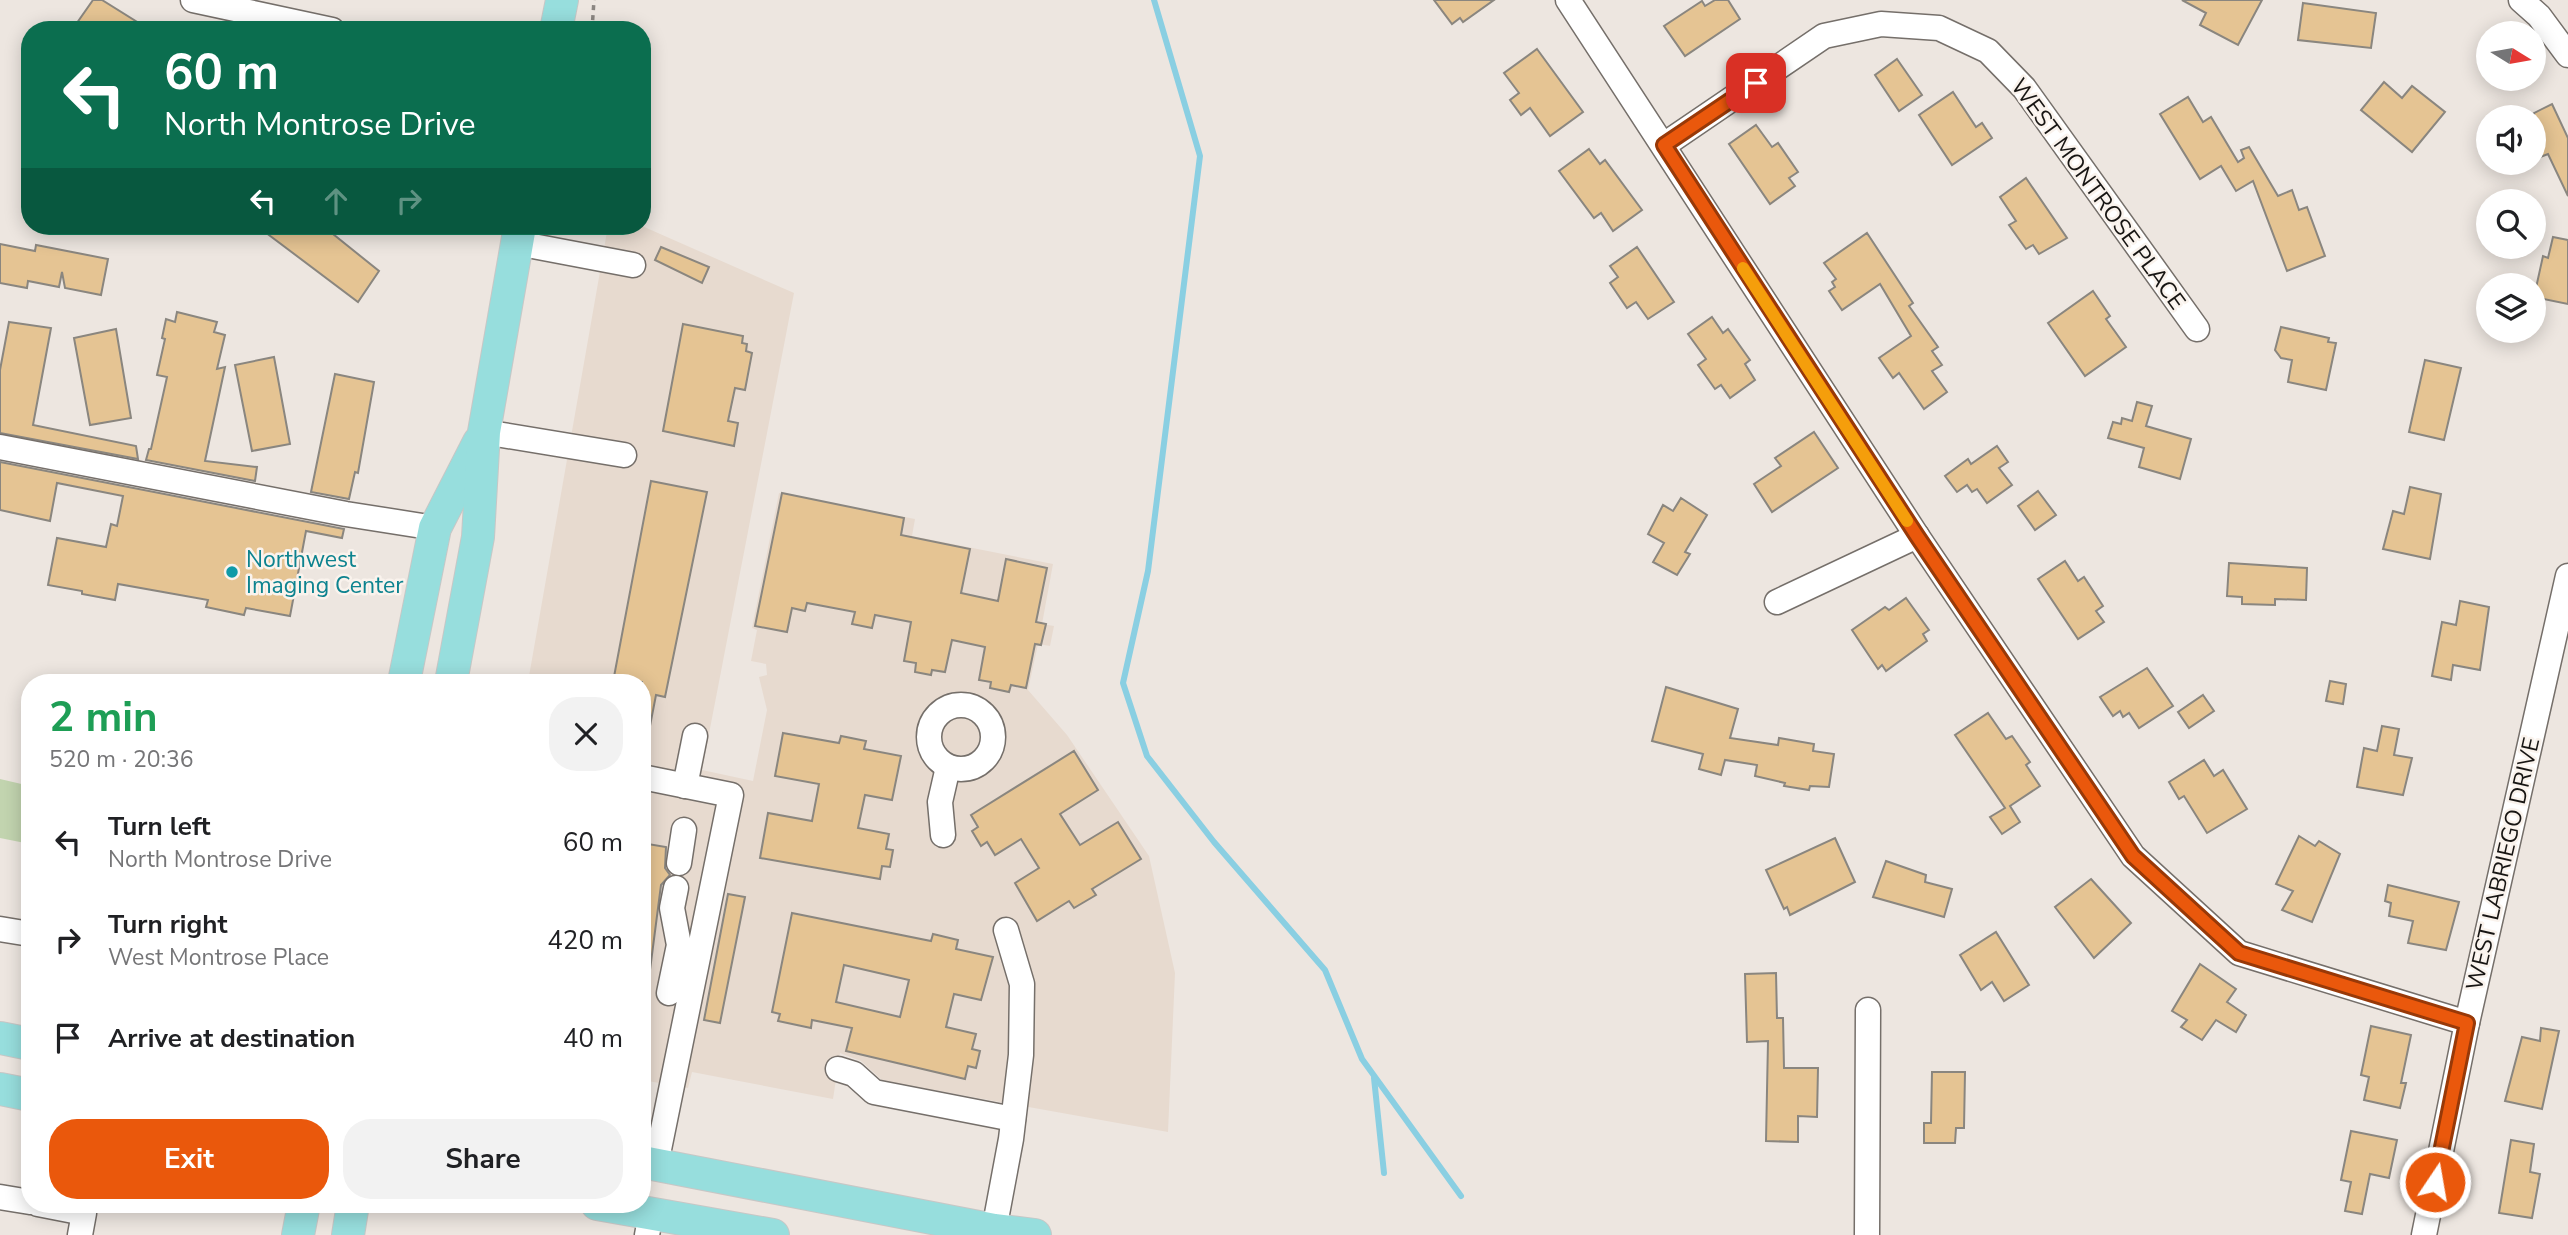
<!DOCTYPE html>
<html lang="en">
<head>
<meta charset="utf-8">
<style>
  body { margin:0; font-family:"Nunito Sans",sans-serif; background:#f2f2f2; color:#202124; height:100vh; display:flex; flex-direction:column; font-size:26px; white-space:nowrap }
  * { box-sizing:border-box; margin:0 }
  p { font-size:23px; color:#757577 }
  .icon { flex:none; width:38px; height:38px; fill:none; stroke:currentColor; stroke-width:2; stroke-linecap:round; stroke-linejoin:round }
  .map { position:relative; flex:1; overflow:hidden }
  .panel { position:absolute; left:21px; top:674px; width:630px; height:539px; display:flex; flex-direction:column; background:#fff; border-radius:28px; box-shadow:0 4px 18px #0003 }
  .panel>* { flex:none }
  .guide { position:absolute; left:21px; top:21px; width:630px; height:214px; border-radius:28px; box-shadow:0 4px 18px #0003; background:#0b6e4f; color:#fff; overflow:hidden }
  .needle { width:46px; rotate:101deg }
  .fabs { position:absolute; left:2476px; top:21px; display:grid; gap:14px }
  .fabs a { display:grid; place-items:center; width:70px; height:70px; border-radius:50%; background:#fff; box-shadow:0 4px 18px #0003; font-size:35px }
  .pin { position:absolute; display:grid; place-items:center; width:60px; height:60px; color:#fff; margin:-30px; border-radius:14px; box-shadow:0 4px 10px #0006 }
  .me { position:absolute; width:77px; margin:-38px; rotate:12deg; stroke-linejoin:round; filter:drop-shadow(0 0 5px #0008) }
  .turn { display:flex; align-items:center; gap:24px; height:147px; padding:0 28px; font-size:32px }
  .turn .icon { width:91px; height:91px; stroke-width:2.5 }
  .turn b { display:block; font-size:49px; line-height:60px }
  .lanes { display:flex; align-items:center; height:66px; padding:0 28px; background:#0003; justify-content:center; gap:35px; direction:ltr }
  .lanes .off { opacity:.35 }
  .round { display:grid; place-items:center; flex:none; width:74px; height:74px; border-radius:28px; background:#f2f2f2 }
  .headline { display:flex; align-items:center; justify-content:space-between; height:119px; padding:0 28px }
  h1 { font-size:42px; font-weight:700; line-height:52px; color:#1e9e55 }
  .cta { display:flex; gap:14px; margin-top:auto; padding:14px 28px }
  .cta a { flex:1; height:80px; border-radius:28px; background:#ea580c; color:#fff; font-size:28px; font-weight:700; line-height:80px; text-align:center }
  .cta a+a { background:#f2f2f2; color:#202124 }
  ul { padding:0; list-style:none }
  li { display:flex; align-items:center; gap:21px; height:98px; padding:0 28px }
  li div { flex:1 }
  li b { display:block; font-size:26px }
  li em { font-style:normal }
  .map>svg:first-child { display:block }
  .built { fill:#e7dacf }
  .green { fill:#c2d4af }
  .lines { fill:none; stroke-linecap:round; stroke-linejoin:round }
  .stream { stroke:#8acfe2; stroke-width:6 }
  .building { fill:#e5c493; stroke:#8a867f; stroke-width:2; fill-rule:evenodd }
  .minor-casing { stroke:#756f6a; stroke-width:27 }
  .major-casing { stroke:#c7c7c6; stroke-width:34 }
  .path { stroke:#8b8682; stroke-width:3.5; stroke-dasharray:5 5; stroke-linecap:butt }
  .minor { stroke:#fff; stroke-width:24 }
  .major { stroke:#97dedd; stroke-width:32 }
  .route-casing { stroke:#983908; stroke-width:18 }
  .route { stroke:#ea580c; stroke-width:12 }
  .slow { stroke:#f59e0b; stroke-width:12 }
  .culture-dot { fill:#0f9aa8; stroke:#faf3ed; stroke-width:2.5 }
  .labels { text-anchor:middle; dominant-baseline:central; stroke-width:5; stroke-linejoin:round; paint-order:stroke }
  .street-label { font-size:23px; fill:#171513; stroke:#faf3ed }
  .culture-label { font-size:23px; fill:#0d838f; stroke:#faf3ed; text-anchor:start }
</style>
</head>
<body>
<div class="map">
<svg width="2568" height="1235" viewBox="0 0 2568 1235">
  <rect width="100%" height="100%" fill="#ede6e0"/>
  <polygon class="built" points="608,226 642,226 794,293 702,770 753,781 767,710 759,677 767,675 766,664 751,661 757,630 752,628 779,493 915,519 912,536 1053,564 1042,624 1054,626 1050,646 1038,644 1028,690 1067,735 1149,856 1175,973 1168,1132 883,1081 861,1061 840,1053 833,1099 692,1072 688,1088 642,1080 642,682 528,682"/>
  <polygon class="green" points="0,779 30,786 30,844 0,838"/>
  <g class="lines">
    <g class="stream">
      <polyline points="1154,0 1200,156 1148,571 1123,683 1147,756 1214,842 1325,970 1362,1059 1461,1196"/>
      <polyline points="1374,1078 1384,1173"/>
    </g>
  </g>
  <g class="building">
    <polygon points="93,0 102,0 150,30 72,30"/>
    <polygon points="1434,0 1494,0 1463,22 1460,18 1452,24"/>
    <polygon points="1715,0 1728,0 1740,19 1685,56 1664,26 1702,1 1705,6"/>
    <polygon points="2182,0 2262,0 2238,45 2200,25 2206,13"/>
    <polygon points="2303,3 2376,13 2371,48 2298,40"/>
    <polygon points="1537,49 1583,112 1550,136 1530,108 1521,115 1510,100 1519,93 1504,73"/>
    <polygon points="1897,59 1922,95 1899,111 1875,75"/>
    <polygon points="2384,82 2402,98 2412,86 2445,112 2412,152 2361,110"/>
    <polygon points="1953,92 1976,127 1982,123 1992,138 1952,165 1919,115"/>
    <polygon points="2188,97 2203,122 2211,117 2238,162 2244,158 2241,150 2249,147 2278,196 2292,190 2299,210 2307,207 2325,256 2287,271 2253,181 2236,191 2221,166 2200,179 2160,114"/>
    <polygon points="2552,104 2568,138 2568,196 2548,154 2538,158 2534,149 2534,113"/>
    <polygon points="1756,125 1772,147 1778,143 1798,172 1789,178 1795,186 1770,204 1729,144"/>
    <polygon points="1589,149 1600,164 1605,160 1642,210 1613,231 1601,213 1594,218 1559,171"/>
    <polygon points="2026,178 2067,238 2039,254 2033,245 2026,249 2009,225 2016,221 2000,197"/>
    <polygon points="257,226 323,226 379,271 358,302"/>
    <polygon points="1867,233 1913,303 1909,306 1938,347 1932,351 1942,365 1932,371 1947,392 1924,409 1899,373 1893,378 1879,358 1911,336 1880,284 1842,310 1829,291 1835,287 1832,282 1836,279 1824,263"/>
    <polygon points="2553,237 2568,240 2568,304 2534,297 2543,256 2548,258"/>
    <polygon points="0,244 35,251 36,245 108,259 101,295 65,288 62,272 59,287 28,281 27,288 0,283"/>
    <polygon points="661,247 709,267 702,283 655,260"/>
    <polygon points="1637,247 1674,302 1648,319 1636,302 1627,308 1610,283 1618,277 1610,266"/>
    <polygon points="2093,291 2110,316 2106,319 2126,347 2085,376 2048,323"/>
    <polygon points="177,312 217,322 214,332 225,335 217,369 225,367 205,461 257,467 255,481 146,460 149,449 151,449 167,377 157,375 165,339 162,338 166,319 175,322"/>
    <polygon points="1712,317 1723,333 1728,329 1750,360 1745,364 1755,380 1730,398 1721,385 1715,389 1698,365 1706,359 1688,334"/>
    <polygon points="9,322 51,328 33,425 136,446 138,459 0,433 0,370"/>
    <polygon points="683,324 743,336 742,343 747,344 746,351 752,353 745,390 735,388 728,421 738,423 734,446 663,431"/>
    <polygon points="2281,327 2329,338 2328,342 2336,343 2326,390 2288,382 2292,360 2281,358 2275,350"/>
    <polygon points="116,329 131,418 90,425 74,338"/>
    <polygon points="274,357 290,444 252,451 235,365"/>
    <polygon points="2425,360 2461,368 2444,440 2409,432"/>
    <polygon points="335,374 374,382 358,473 355,472 349,499 311,492"/>
    <polygon points="2137,402 2152,406 2146,426 2191,439 2180,479 2139,467 2144,448 2108,438 2113,422 2121,424 2122,418 2132,421"/>
    <polygon points="1814,432 1838,468 1772,512 1754,484 1781,466 1775,458"/>
    <polygon points="1997,446 2008,462 1999,468 2012,485 1987,503 1977,489 1972,492 1967,485 1957,492 1945,476 1968,459 1971,464"/>
    <polygon points="0,462 344,529 342,538 306,531 290,616 246,608 244,615 206,607 208,600 118,584 115,600 82,594 82,591 48,585 57,538 106,547 111,524 117,526 123,496 57,483 50,521 0,510"/>
    <polygon points="651,481 707,492 665,697 656,695 650,726 642,725 642,682 613,682"/>
    <polygon points="2410,487 2441,494 2430,559 2383,549 2393,511 2404,514"/>
    <polygon points="2038,491 2056,515 2035,530 2018,506"/>
    <polygon points="782,493 904,518 901,535 970,549 961,593 998,601 1006,559 1047,568 1036,622 1046,624 1041,645 1035,644 1026,688 1011,685 1009,692 990,688 991,682 979,680 985,647 952,640 945,672 932,670 931,675 915,672 916,663 904,661 911,622 875,615 872,628 852,624 855,612 807,603 805,611 792,608 787,632 755,626"/>
    <polygon points="1681,498 1707,515 1685,552 1690,554 1677,575 1653,562 1664,543 1648,534 1663,505 1673,511"/>
    <polygon points="2065,561 2078,581 2084,577 2103,606 2096,611 2104,622 2078,639 2038,579"/>
    <polygon points="2229,563 2307,568 2306,600 2275,599 2275,605 2242,604 2242,597 2227,596"/>
    <polygon points="1906,598 1929,630 1923,634 1927,641 1886,671 1882,665 1878,669 1852,630 1885,607 1889,610"/>
    <polygon points="2460,601 2489,607 2480,670 2453,665 2451,680 2432,676 2442,622 2456,625"/>
    <polygon points="2147,668 2173,706 2139,728 2129,713 2123,717 2120,711 2113,716 2100,697"/>
    <polygon points="2330,681 2346,684 2343,704 2326,701"/>
    <polygon points="1666,687 1738,709 1730,738 1778,745 1779,738 1814,744 1813,751 1834,754 1829,787 1810,786 1809,790 1784,786 1785,783 1755,776 1757,765 1725,760 1721,775 1699,769 1703,754 1652,741"/>
    <polygon points="2203,695 2214,711 2189,728 2178,712"/>
    <polygon points="1988,713 2006,739 2012,736 2030,762 2026,765 2040,786 2010,806 2020,822 2002,834 1990,817 2005,808 1955,735"/>
    <polygon points="2382,726 2399,729 2394,755 2412,758 2403,795 2357,787 2364,748 2377,751"/>
    <polygon points="783,733 839,743 841,736 866,741 864,749 901,756 892,800 865,795 858,828 889,834 886,849 893,850 890,867 882,866 880,879 760,858 768,813 812,821 819,784 775,776"/>
    <polygon points="1074,751 1098,790 1060,814 1080,845 1118,822 1141,859 1092,889 1096,895 1074,908 1069,901 1037,921 1015,883 1039,868 1021,839 995,855 987,842 981,846 972,831 978,827 971,815"/>
    <polygon points="2204,760 2214,776 2223,770 2247,809 2207,833 2184,796 2179,799 2169,782"/>
    <polygon points="2299,836 2315,846 2319,841 2340,854 2312,922 2282,910 2293,891 2276,884"/>
    <polygon points="1835,838 1855,882 1790,915 1787,907 1784,909 1766,870"/>
    <polygon points="642,843 666,847 665,868 670,875 661,885 650,970 642,969"/>
    <polygon points="1886,861 1926,875 1925,882 1952,889 1944,917 1873,897"/>
    <polygon points="2091,879 2131,923 2094,958 2055,907"/>
    <polygon points="2388,885 2459,902 2446,950 2408,943 2413,921 2389,916 2391,903 2385,901"/>
    <polygon points="728,894 745,897 720,1023 704,1020"/>
    <path d="M792,913L931,941L933,934L958,940L956,949L993,957L981,1000L954,994L946,1027L976,1034L972,1049L980,1051L976,1068L968,1066L965,1079L846,1051L852,1028L812,1020L811,1028L778,1021L780,1014L772,1012ZM844,965L909,980L900,1017L836,1002Z"/>
    <polygon points="1996,932 2029,985 2004,1001 1992,982 1981,990 1960,955"/>
    <polygon points="2200,964 2236,989 2227,1002 2246,1015 2236,1032 2216,1020 2202,1040 2181,1027 2187,1020 2172,1011"/>
    <polygon points="1776,973 1777,1018 1783,1018 1784,1068 1818,1068 1817,1117 1798,1116 1798,1142 1766,1141 1768,1041 1747,1042 1745,974"/>
    <polygon points="2371,1026 2411,1035 2401,1083 2406,1083 2400,1108 2364,1100 2369,1077 2361,1075"/>
    <polygon points="2541,1028 2559,1031 2542,1109 2505,1101 2522,1037 2540,1041"/>
    <polygon points="1932,1072 1965,1072 1964,1128 1956,1128 1955,1143 1924,1143 1924,1123 1931,1123"/>
    <polygon points="2351,1131 2397,1140 2389,1178 2370,1174 2362,1214 2345,1211 2351,1182 2341,1180"/>
    <polygon points="2511,1140 2534,1144 2530,1172 2540,1174 2532,1218 2499,1213"/>
  </g>
  <g class="lines">
    <g class="minor-casing">
      <g id="minor">
        <polyline points="193,0 332,30"/>
        <polyline points="1568,0 1917,536 2133,856 2239,953 2467,1023"/>
        <polyline points="2521,0 2539,16 2568,55"/>
        <polyline points="1664,145 1824,36 1881,24 1939,28 1988,51 2024,88 2197,329"/>
        <polyline points="517,243 633,265"/>
        <polyline points="484,432 624,455"/>
        <polyline points="0,447 346,514 435,528"/>
        <polyline points="1777,602 1917,536"/>
        <circle cx="961" cy="737" r="32"/>
        <polyline points="642,777 731,795 656,1164"/>
        <polyline points="685,786 695,736"/>
        <polyline points="943,835 940,802 948,767"/>
        <polyline points="679,863 684,830"/>
        <polyline points="0,929 30,934"/>
        <polyline points="669,993 679,945 672,908 676,888"/>
        <polyline points="838,1069 854,1074 874,1092 1013,1119"/>
        <polyline points="0,1197 30,1202"/>
        <polyline points="38,1204 84,1213 80,1235"/>
        <polyline points="994,1230 1011,1139 1021,1055 1022,984 1006,930"/>
        <polyline points="647,1235 651,1214"/>
        <polyline points="1867,1235 1868,1010"/>
        <polyline points="2424,1235 2467,1023 2568,576"/>
      </g>
    </g>
    <g class="major-casing">
      <g id="major">
        <polyline points="556,30 562,0"/>
        <polyline points="404,682 435,528 479,442"/>
        <polyline points="451,682 478,537 484,432 520,226"/>
        <polyline points="0,1038 30,1044"/>
        <polyline points="0,1089 30,1095"/>
        <polyline points="642,1162 994,1230 1035,1235"/>
        <polyline points="597,1204 773,1235"/>
        <polyline points="298,1235 304,1204"/>
        <polyline points="348,1235 353,1204"/>
      </g>
    </g>
    <polyline class="path" points="592,30 594,0"/>
    <use href="#minor" class="minor"/>
    <use href="#major" class="major"/>
  </g>
  <g class="lines">
    <g class="route-casing">
      <polyline id="route" points="1756,83 1664,145 1917,536 2133,856 2239,953 2467,1023 2435,1182"/>
    </g>
    <use href="#route" class="route"/>
    <polyline class="slow" points="1743,268 1907,521"/>
  </g>
  <circle class="culture-dot" cx="232" cy="572" r="7"/>
  <g class="labels">
    <g class="street-label">
      <text transform="translate(2098 194) rotate(54)">WEST MONTROSE PLACE</text>
      <text transform="translate(2503 864) rotate(-77)">WEST LABRIEGO DRIVE</text>
    </g>
    <g class="culture-label">
      <text x="246" y="559">Northwest<tspan x="246" dy="26">Imaging Center</tspan></text>
    </g>
  </g>
</svg>
<div class="fabs">
<a><svg class="needle" viewBox="-14 -14 28 28"><path d="M0-13l5 13h-10z" fill="#e53935"/><path d="M0 13l5-13h-10z" fill="#757577"/></svg></a>
<a><svg class="icon" aria-label="sound" viewBox="0 0 24 24"><path d="M4 9h4l5-4v14l-5-4H4zM17 9q2 3 0 6"/></svg></a>
<a><svg class="icon" aria-label="search" viewBox="0 0 24 24"><circle cx="10" cy="10" r="6"/><path d="M15 15l6 6"/></svg></a>
<a><svg class="icon" aria-label="layers" viewBox="0 0 24 24"><path d="M12 4l9 5-9 5-9-5zM3 14l9 5 9-5"/></svg></a>
</div>
<div class="pin" style="left:1756px;top:83px;background:#d93025"><svg class="icon" aria-label="arrive" viewBox="0 0 24 24"><path d="M6 21V4h12l-3 4 3 4H6"/></svg></div>
<svg class="me" style="left:2435px;top:1182px" viewBox="-20 -20 40 40"><circle r="17" fill="#ea580c" stroke="#fff" stroke-width="3"/><path d="M0-11L8 9 0 5-8 9z" fill="#fff"/></svg>
<div class="guide">
<div class="turn"><svg class="icon" aria-label="left" viewBox="0 0 24 24"><path d="M17 20v-9H6M10 6l-5 5 5 5"/></svg><div><b>60 m</b>North Montrose Drive</div></div>
<div class="lanes"><svg class="icon" aria-label="left" viewBox="0 0 24 24"><path d="M17 20v-9H6M10 6l-5 5 5 5"/></svg><svg class="icon off" aria-label="ahead" viewBox="0 0 24 24"><path d="M12 20V5M6 11l6-6 6 6"/></svg><svg class="icon off" aria-label="right" viewBox="0 0 24 24"><path d="M7 20v-9h11M14 6l5 5-5 5"/></svg></div>
</div>
<section class="panel">
<div class="headline"><div><h1>2 min</h1><p>520 m · 20:36</p></div><a class="round"><svg class="icon" aria-label="close" viewBox="0 0 24 24"><path d="M6 6l12 12M18 6L6 18"/></svg></a></div>
<ul>
<li><svg class="icon" aria-label="left" viewBox="0 0 24 24"><path d="M17 20v-9H6M10 6l-5 5 5 5"/></svg><div><b>Turn left</b><p>North Montrose Drive</p></div><em>60 m</em></li>
<li><svg class="icon" aria-label="right" viewBox="0 0 24 24"><path d="M7 20v-9h11M14 6l5 5-5 5"/></svg><div><b>Turn right</b><p>West Montrose Place</p></div><em>420 m</em></li>
<li><svg class="icon" aria-label="arrive" viewBox="0 0 24 24"><path d="M6 21V4h12l-3 4 3 4H6"/></svg><div><b>Arrive at destination</b></div><em>40 m</em></li>
</ul>
<div class="cta"><a>Exit</a><a>Share</a></div>
</section>
</div>
</body>
</html>
